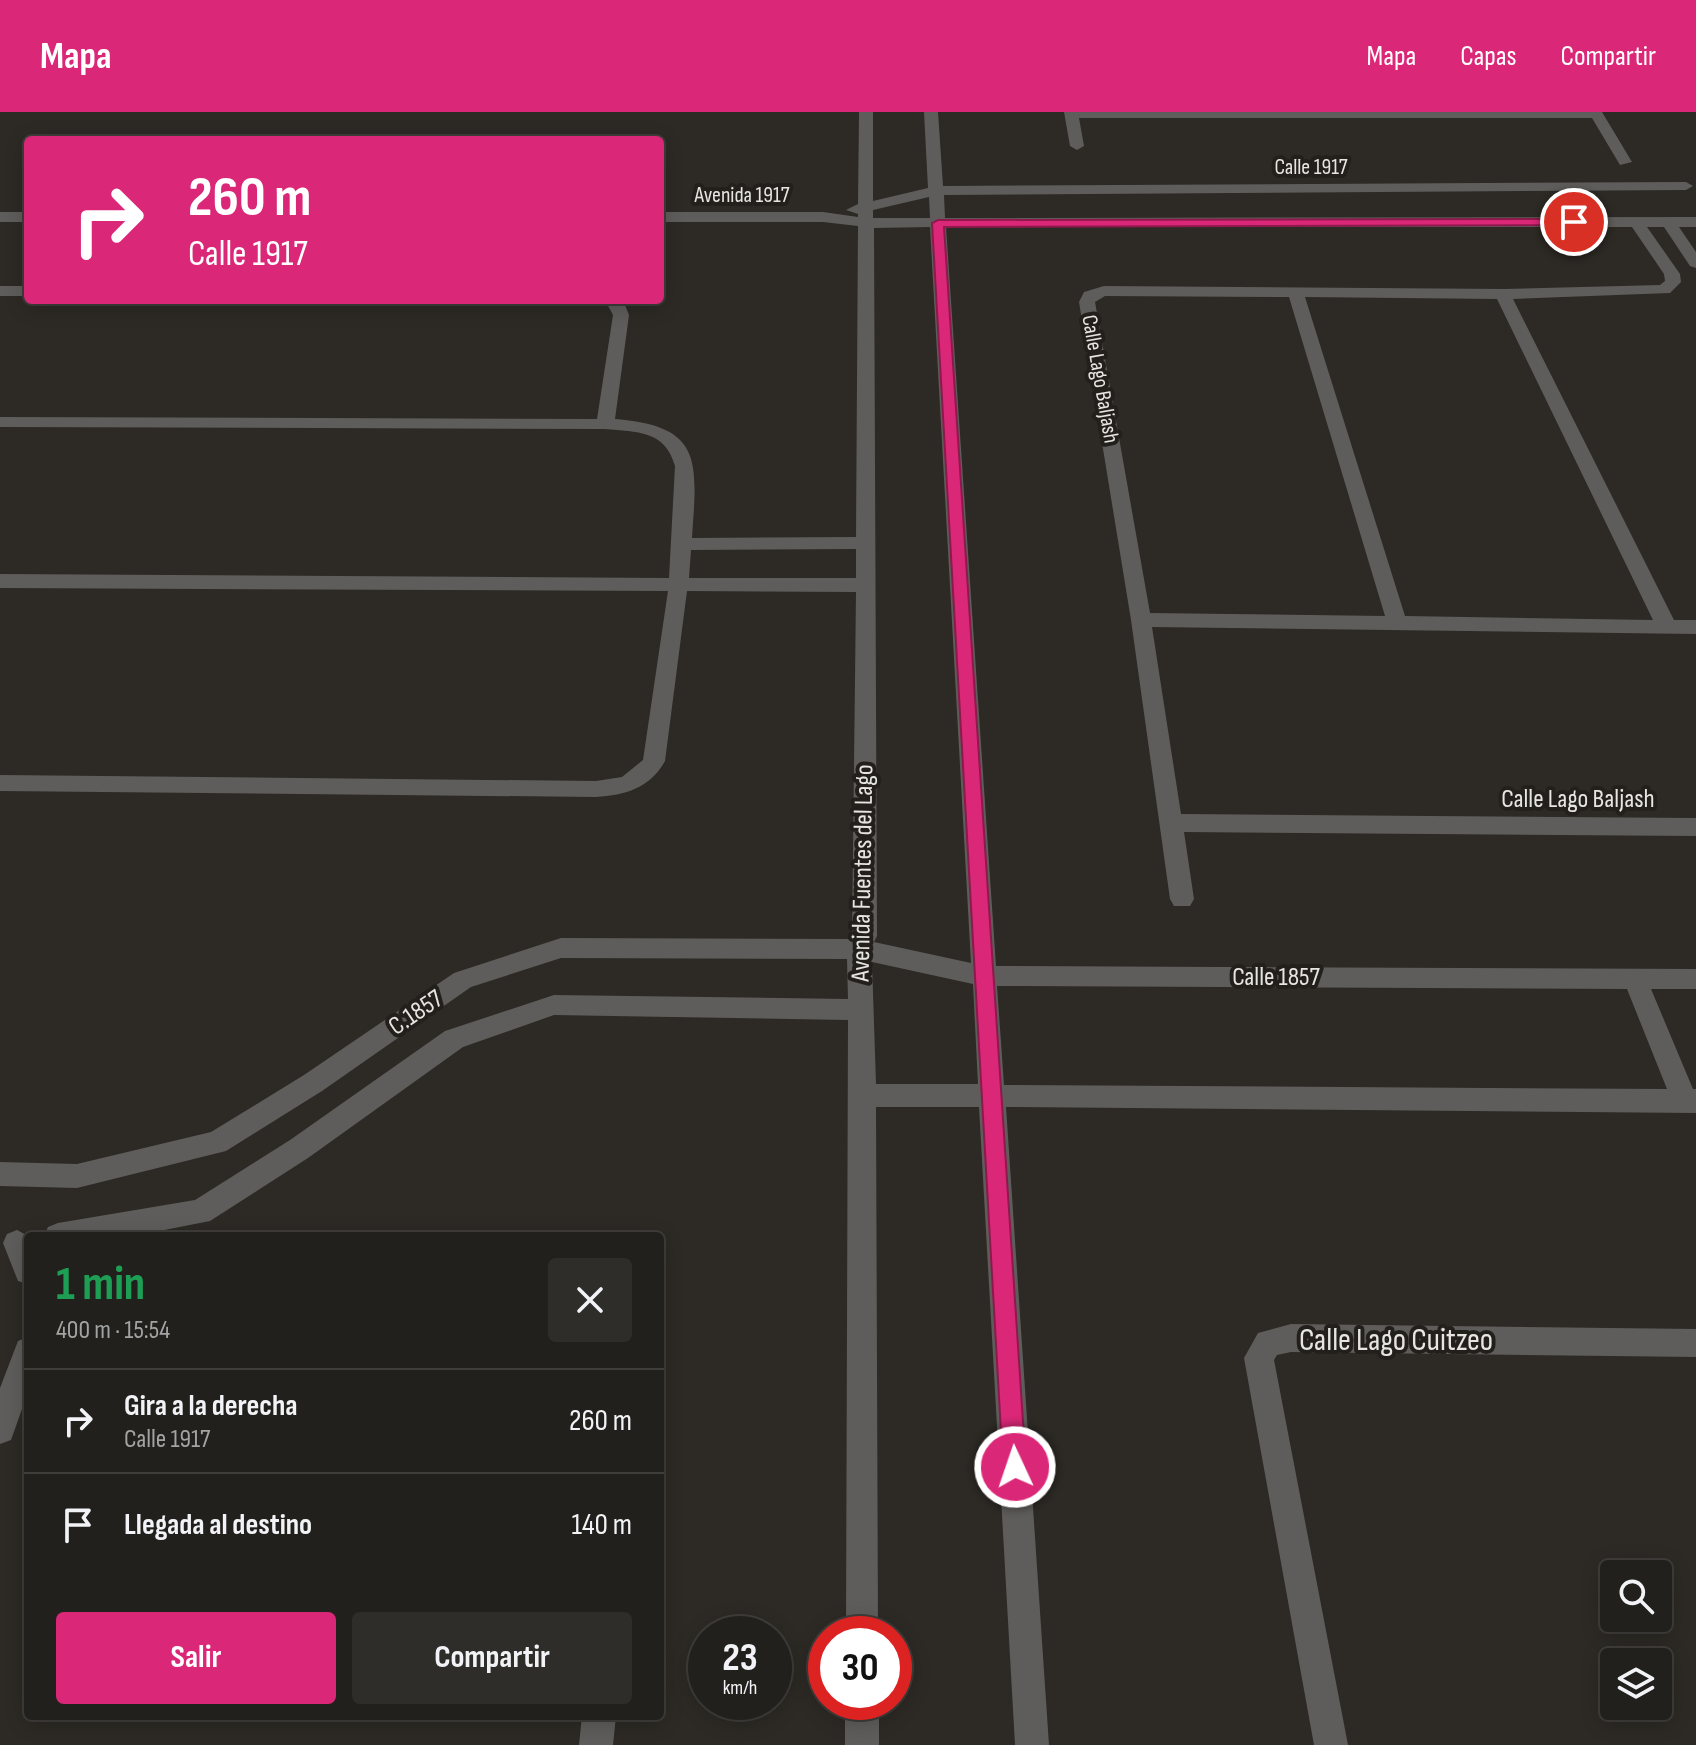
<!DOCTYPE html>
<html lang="es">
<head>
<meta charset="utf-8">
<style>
  body { margin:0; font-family:"Sofia Sans Condensed",sans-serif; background:#2e2d29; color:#f1f3f6; height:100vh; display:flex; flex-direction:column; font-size:30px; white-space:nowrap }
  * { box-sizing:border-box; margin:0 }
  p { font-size:26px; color:#a2a3a3 }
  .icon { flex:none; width:44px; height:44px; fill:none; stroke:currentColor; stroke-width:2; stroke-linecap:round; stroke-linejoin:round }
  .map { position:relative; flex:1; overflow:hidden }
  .sheet { position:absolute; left:24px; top:1120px; width:640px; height:488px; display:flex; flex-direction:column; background:#22201c; border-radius:8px; box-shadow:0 4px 20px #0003,0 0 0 2px #3f3e3b }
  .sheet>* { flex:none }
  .banner { position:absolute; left:24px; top:24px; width:640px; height:168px; border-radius:8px; box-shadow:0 4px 20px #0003,0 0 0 2px #3f3e3b; background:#db2777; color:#fff; overflow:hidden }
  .buttons { position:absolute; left:1600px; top:1448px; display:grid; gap:16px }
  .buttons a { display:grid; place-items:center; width:72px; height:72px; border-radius:8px; background:#22201c; box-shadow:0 4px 20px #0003,0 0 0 2px #3f3e3b; font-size:40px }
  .speed { position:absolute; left:688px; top:1504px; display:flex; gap:16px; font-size:40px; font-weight:700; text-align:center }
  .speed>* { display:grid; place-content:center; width:104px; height:104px; border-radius:50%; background:#22201c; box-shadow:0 4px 20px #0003,0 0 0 2px #3f3e3b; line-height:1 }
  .speed small { font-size:20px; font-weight:400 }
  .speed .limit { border:12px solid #d22; background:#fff; color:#111 }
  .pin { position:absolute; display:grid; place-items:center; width:68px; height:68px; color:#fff; margin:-34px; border:4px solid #fff; border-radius:50%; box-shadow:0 2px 8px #0007 }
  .me { position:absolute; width:88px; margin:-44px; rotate:357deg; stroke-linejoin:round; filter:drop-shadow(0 0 6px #0008) }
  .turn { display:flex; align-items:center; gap:28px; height:168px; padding:0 32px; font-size:36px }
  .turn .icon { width:104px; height:104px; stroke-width:2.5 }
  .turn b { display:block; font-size:56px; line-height:68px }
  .round { display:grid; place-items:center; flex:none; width:84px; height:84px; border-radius:8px; background:#2e2d29 }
  .summary { display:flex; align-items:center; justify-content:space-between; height:136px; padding:0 32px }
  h1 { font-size:48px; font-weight:700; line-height:60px; color:#1e9e55 }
  .action { display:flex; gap:16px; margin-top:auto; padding:16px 32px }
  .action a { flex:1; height:92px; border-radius:8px; background:#db2777; color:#fff; font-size:32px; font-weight:700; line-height:92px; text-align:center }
  .action a+a { background:#2e2d29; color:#f1f3f6 }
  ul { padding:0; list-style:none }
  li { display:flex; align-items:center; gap:24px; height:104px; padding:0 32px; border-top:2px solid #3f3e3b }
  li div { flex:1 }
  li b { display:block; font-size:30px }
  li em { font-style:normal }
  header { display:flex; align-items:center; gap:48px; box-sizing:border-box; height:112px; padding:0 40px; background:#db2777; color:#fff }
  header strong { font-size:38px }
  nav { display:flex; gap:44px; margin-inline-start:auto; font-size:28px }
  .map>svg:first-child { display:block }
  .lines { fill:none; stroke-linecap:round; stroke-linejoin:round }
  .street { fill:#5f5d5b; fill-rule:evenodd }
  .route { fill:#db2777; stroke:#8e194d; stroke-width:2 }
  .labels { text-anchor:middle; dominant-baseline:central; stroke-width:8; stroke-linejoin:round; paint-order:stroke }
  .far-street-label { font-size:22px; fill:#e7e5e2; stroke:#23201c }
  .street-label { font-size:26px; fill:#e7e5e2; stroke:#23201c }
  .near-street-label { font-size:32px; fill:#e7e5e2; stroke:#23201c }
</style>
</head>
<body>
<header>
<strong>Mapa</strong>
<nav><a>Mapa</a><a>Capas</a><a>Compartir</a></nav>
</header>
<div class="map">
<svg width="1696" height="1633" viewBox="0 0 1696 1633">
  <rect width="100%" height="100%" fill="#2d2a25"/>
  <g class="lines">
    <g class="street">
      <path d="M859,0H873V89L928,76L924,0H938L943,74L1686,70L1693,74L1686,78L944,83L945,106L1696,105V115H1679L1696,140V156L1690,154L1664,115H1647L1680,162L1681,170L1670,181L1513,187L1674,508H1696V522L1152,515L1181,702L1696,706V724L1184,720L1194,787L1190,794H1174L1170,787L1131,508L1079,190L1084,180L1104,174L1503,177L1660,173L1665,169L1664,162L1632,115H946L996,854L1696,857V877H1651L1693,977H1696V1001L1006,995L1049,1633H1015L979,995H876L878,1522H846L848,908L554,903L463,935L308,1046L210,1109L134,1124H44L48,1115L58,1111L195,1088L290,1028L445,919L554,883L848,887L847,847L561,846L471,875L322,979L226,1039L77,1076L0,1074V1050L77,1052L211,1020L304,963L454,861L561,826L852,827L856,480L687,479L665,649C650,676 626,683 596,685L0,679V663L596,669L622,665L643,648L668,479L0,476V462L669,466L675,354C665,318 637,320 605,317L0,315V305L597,307L613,203L605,188H623L629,203L615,307C704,314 697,350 692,426L856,425L858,114L823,110H660V100H823L858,105V102L846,98L858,92ZM929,85L930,106H873V98ZM930,115L971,851L874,830L877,824L874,116ZM1105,184L1289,185L1385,504L1150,501L1095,190ZM1305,185L1497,187L1653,508L1405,504ZM856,437V466H689L691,438ZM872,850L973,872L978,972H876ZM997,874L1627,877L1667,977L1004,973Z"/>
      <polygon points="1064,0 1602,0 1632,50 1620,53 1592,6 1079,6 1084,34 1077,38 1070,34"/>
      <rect x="0" y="100" width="28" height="10"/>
      <rect x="0" y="174" width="28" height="10"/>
      <polygon points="17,1118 28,1124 28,1172 18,1169 3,1131 7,1122"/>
      <polygon points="1291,1212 1696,1217 1696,1245 1291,1240 1277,1243 1274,1248 1348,1633 1314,1633 1244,1246 1258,1221"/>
      <polygon points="28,1225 28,1280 11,1328 0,1332 0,1276 18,1229"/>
      <rect x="845" y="1590" width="34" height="43"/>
      <polygon points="582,1604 616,1604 613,1633 579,1633"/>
    </g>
  </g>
  <polygon class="route" points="1574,107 1578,113 944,115 1026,1355 1023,1363 1015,1367 1006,1363 1003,1355 932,111 938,108"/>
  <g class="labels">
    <g class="far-street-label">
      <text x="1311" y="55">Calle 1917</text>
      <text x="742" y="83">Avenida 1917</text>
      <text transform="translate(1100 267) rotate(80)">Calle Lago Baljash</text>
    </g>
    <g class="street-label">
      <text x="1578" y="687">Calle Lago Baljash</text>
      <text transform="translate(863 761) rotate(-89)">Avenida Fuentes del Lago</text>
      <text x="1276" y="865">Calle 1857</text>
      <text transform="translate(416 901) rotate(-34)">C.1857</text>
    </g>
    <g class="near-street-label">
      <text x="1396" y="1228">Calle Lago Cuitzeo</text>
    </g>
  </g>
</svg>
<div class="buttons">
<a><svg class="icon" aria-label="search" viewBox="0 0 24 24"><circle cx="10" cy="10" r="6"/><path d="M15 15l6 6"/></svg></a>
<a><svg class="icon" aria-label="layers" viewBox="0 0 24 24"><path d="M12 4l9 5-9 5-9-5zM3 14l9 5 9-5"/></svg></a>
</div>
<div class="speed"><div>23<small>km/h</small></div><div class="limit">30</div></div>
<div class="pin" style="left:1574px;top:110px;background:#d93025"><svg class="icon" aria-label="arrive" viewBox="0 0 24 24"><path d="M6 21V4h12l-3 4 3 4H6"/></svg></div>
<svg class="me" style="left:1015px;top:1355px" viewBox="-20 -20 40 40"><circle r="17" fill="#db2777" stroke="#fff" stroke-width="3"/><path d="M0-11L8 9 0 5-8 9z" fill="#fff"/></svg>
<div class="banner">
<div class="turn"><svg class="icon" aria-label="right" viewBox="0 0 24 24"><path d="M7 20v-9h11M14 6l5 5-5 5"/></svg><div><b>260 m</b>Calle 1917</div></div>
</div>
<section class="sheet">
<div class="summary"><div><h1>1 min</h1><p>400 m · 15:54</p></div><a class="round"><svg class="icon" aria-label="close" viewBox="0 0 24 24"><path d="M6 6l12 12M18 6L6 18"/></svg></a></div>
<ul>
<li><svg class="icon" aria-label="right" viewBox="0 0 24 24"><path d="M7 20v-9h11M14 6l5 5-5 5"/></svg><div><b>Gira a la derecha</b><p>Calle 1917</p></div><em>260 m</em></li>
<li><svg class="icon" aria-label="arrive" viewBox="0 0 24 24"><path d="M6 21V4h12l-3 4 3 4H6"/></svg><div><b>Llegada al destino</b></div><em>140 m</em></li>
</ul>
<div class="action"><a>Salir</a><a>Compartir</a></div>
</section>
</div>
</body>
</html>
